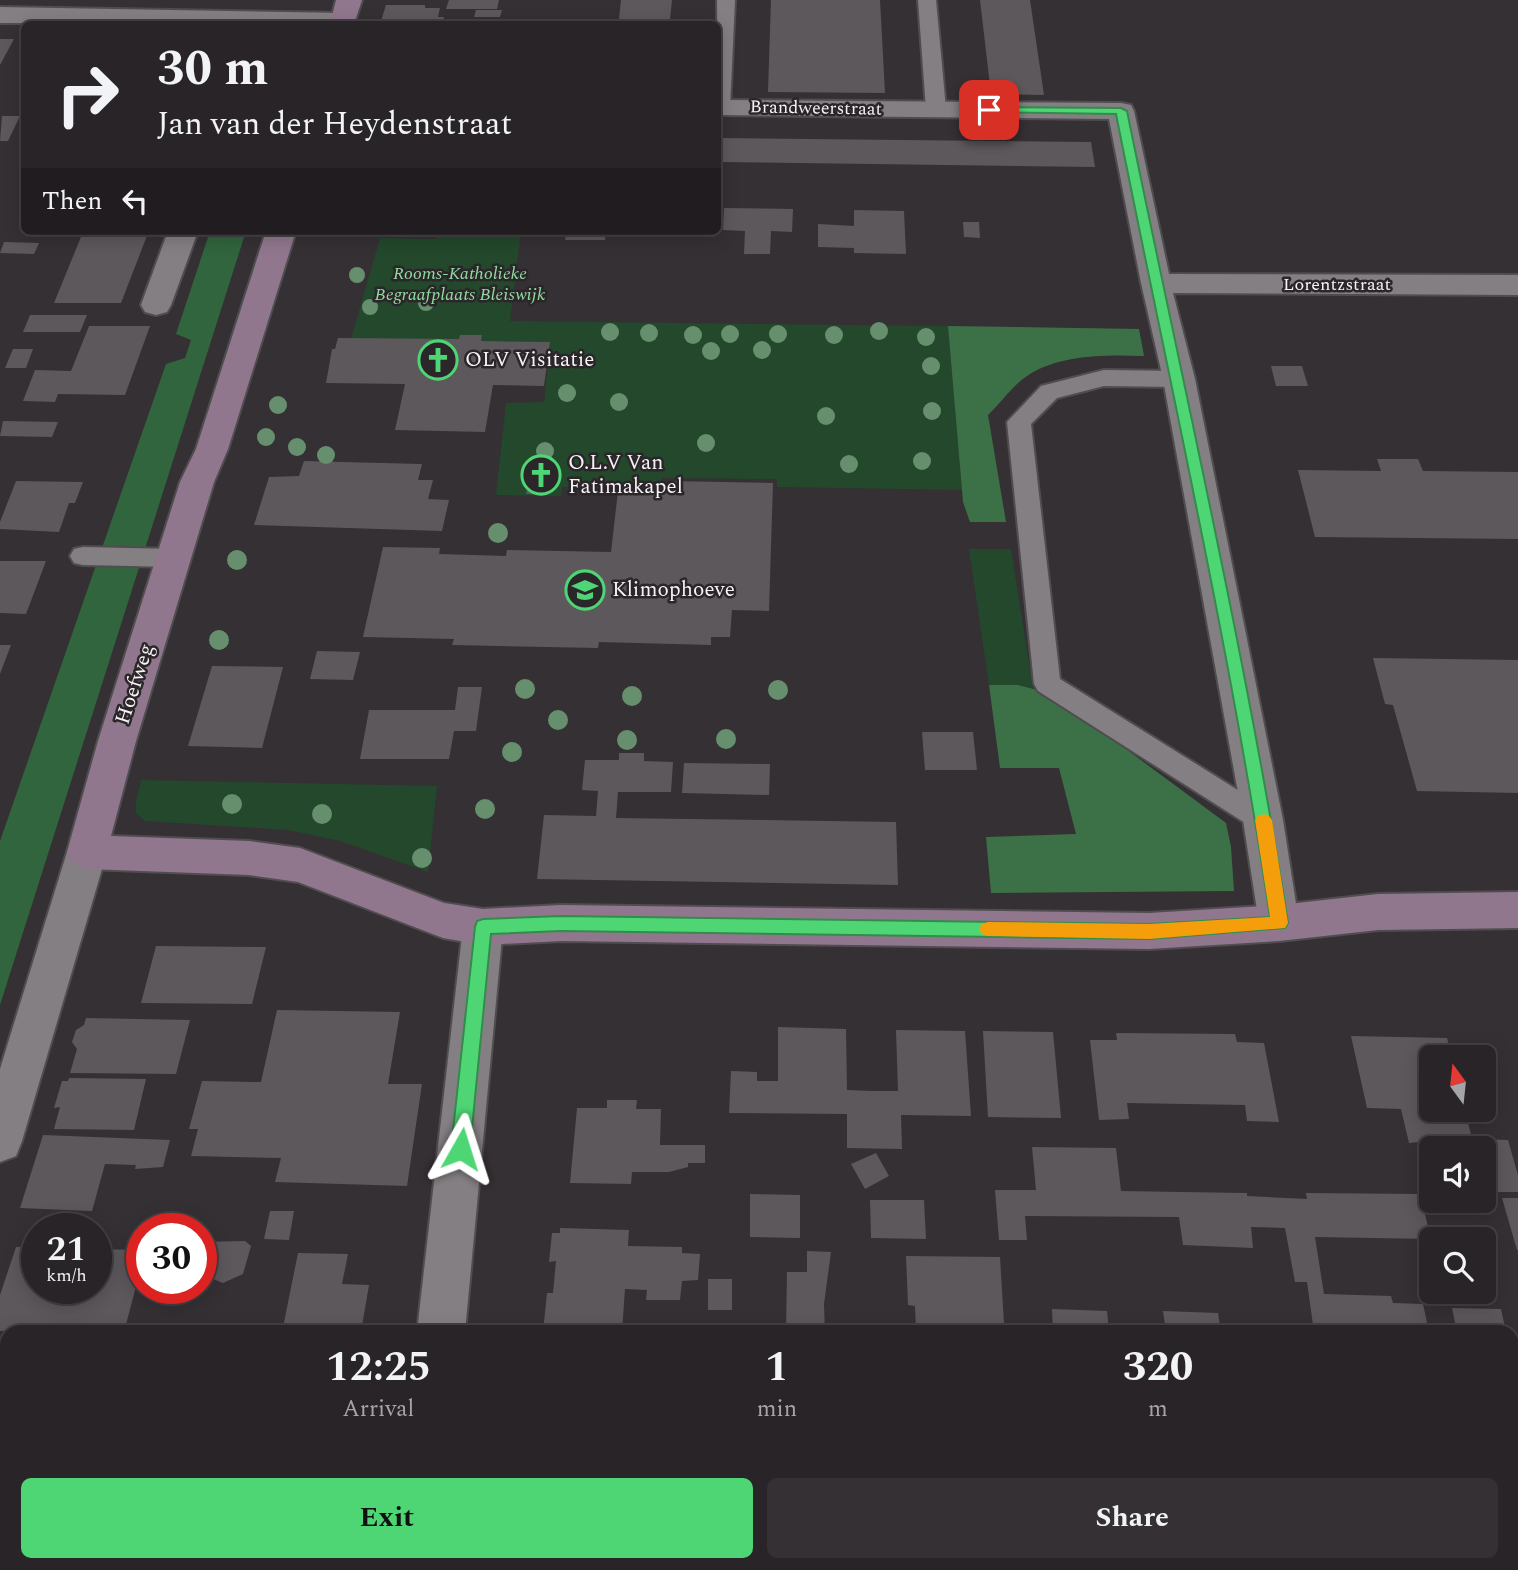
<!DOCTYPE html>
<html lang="en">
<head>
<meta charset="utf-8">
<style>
  body { margin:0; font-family:Spectral,serif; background:#343033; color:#f1f3f6; height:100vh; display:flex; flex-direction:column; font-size:26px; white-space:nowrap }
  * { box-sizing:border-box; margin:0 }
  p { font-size:23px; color:#a5a4a7 }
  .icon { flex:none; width:38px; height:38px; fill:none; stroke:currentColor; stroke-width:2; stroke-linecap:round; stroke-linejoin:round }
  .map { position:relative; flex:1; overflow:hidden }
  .panel { position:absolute; left:0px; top:1325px; width:1519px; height:247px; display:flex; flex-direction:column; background:#282427; border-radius:21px 21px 0 0; box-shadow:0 4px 18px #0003,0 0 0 2px #444144 }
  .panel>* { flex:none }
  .top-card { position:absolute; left:21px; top:21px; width:700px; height:214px; border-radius:10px; box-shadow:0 4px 18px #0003,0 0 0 2px #444144; background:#282427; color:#f1f3f6; overflow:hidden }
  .needle { width:46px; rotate:345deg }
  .fabs { position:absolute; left:1419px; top:1045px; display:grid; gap:14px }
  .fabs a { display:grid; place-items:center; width:77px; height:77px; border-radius:10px; background:#282427; box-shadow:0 4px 18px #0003,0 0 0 2px #444144; font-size:35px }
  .speed { position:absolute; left:21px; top:1213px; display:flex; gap:14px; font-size:35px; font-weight:700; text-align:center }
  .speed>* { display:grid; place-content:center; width:91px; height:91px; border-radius:50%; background:#282427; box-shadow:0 4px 18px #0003,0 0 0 2px #444144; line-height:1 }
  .speed small { font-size:18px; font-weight:400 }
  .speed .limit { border:10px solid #d22; background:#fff; color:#111 }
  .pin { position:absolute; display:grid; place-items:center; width:60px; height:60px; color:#fff; margin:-30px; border-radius:14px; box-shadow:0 4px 10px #0006 }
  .me { position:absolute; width:77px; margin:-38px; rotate:6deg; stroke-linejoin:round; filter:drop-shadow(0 0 5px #0008) }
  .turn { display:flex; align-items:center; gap:24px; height:147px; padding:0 21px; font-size:32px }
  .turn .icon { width:91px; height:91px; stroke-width:2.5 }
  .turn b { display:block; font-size:49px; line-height:60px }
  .then { display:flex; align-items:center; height:66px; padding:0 21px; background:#0003; gap:14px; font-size:26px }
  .eta { display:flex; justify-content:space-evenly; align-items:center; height:119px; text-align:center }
  .eta b { font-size:42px; font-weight:700; line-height:49px }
  .action { display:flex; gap:14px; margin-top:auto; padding:14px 21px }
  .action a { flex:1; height:80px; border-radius:10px; background:#4ed675; color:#111; font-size:28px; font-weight:700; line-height:80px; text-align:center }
  .action a+a { background:#343033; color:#f1f3f6 }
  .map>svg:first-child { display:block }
  .green { fill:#23482c }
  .forest { fill:#3c7148 }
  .water { fill:#30653d }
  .building { fill:#5d585c }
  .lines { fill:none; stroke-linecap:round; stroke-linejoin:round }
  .lane-casing { stroke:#504d50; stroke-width:4 }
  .street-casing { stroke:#504d50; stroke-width:4 }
  .secondary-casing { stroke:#504d50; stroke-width:4 }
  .lane { fill:#847f83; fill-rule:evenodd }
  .street { fill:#847f83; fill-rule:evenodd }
  .secondary { fill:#91778e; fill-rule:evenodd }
  .tree { fill:#668f6e }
  .route { fill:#4ed675; stroke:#338b4c; stroke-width:2 }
  .slow { fill:#f59e0b }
  .labels { text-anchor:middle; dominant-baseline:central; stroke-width:5; stroke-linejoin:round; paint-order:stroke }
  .far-street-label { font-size:18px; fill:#f6f3f5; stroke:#2b262a }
  .far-park-label { font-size:18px; font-style:italic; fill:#8fdd9e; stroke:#2b262a }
  .poi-label { font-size:21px; fill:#f6f3f5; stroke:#2b262a; text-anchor:start }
  .street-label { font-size:21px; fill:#f6f3f5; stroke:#2b262a }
</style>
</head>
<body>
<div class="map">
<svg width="1518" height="1570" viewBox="0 0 1518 1570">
  <rect width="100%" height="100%" fill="#353034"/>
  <g class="green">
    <polygon points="438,231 521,231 510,321 948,326 962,490 777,487 777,479 662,478 661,488 562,487 561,496 496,495 506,403 544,402 550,342 481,341 482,335 461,335 459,339 351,339 380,238 435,239"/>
    <polygon points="969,549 1011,549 1033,689 1018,685 989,685"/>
    <polygon points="141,780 437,786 428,872 340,841 288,830 145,821 136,813 136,801"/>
  </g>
  <g class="forest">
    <path d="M948,326L1139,329L1144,356C1106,355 1060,354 1027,376C1013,385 1001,403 988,415L1006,522H970L963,502Z"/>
    <polygon points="989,685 1018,685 1045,692 1080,715 1226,823 1231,847 1234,891 991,893 986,837 1076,834 1059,768 1000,768"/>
  </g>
  <polygon class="water" points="210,231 246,231 0,1005 0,841 166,364 185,358 191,340 176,334"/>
  <g class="building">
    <polygon points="449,0 499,0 497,9 446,9"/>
    <polygon points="621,0 672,0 670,19 619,19"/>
    <polygon points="771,0 880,0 885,93 768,92"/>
    <polygon points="980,0 1030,0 1044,95 991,94"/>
    <polygon points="386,5 425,5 425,8 440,8 438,17 444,17 443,22 436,24 380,24"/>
    <polygon points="476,10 502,10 500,17 474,17"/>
    <polygon points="0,39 14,39 0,65"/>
    <polygon points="2,116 20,116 8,141 0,141"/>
    <polygon points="718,138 1091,142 1095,167 718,162"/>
    <polygon points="724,208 793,209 792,232 771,231 770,254 744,254 745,231 723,230"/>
    <polygon points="854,210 904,211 906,254 854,253 854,248 818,247 818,224 854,226"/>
    <polygon points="963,222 979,222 980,238 964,237"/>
    <polygon points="567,231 606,231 605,240 565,240"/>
    <polygon points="83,232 148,233 121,303 54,303"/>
    <polygon points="4,242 39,243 34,254 0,253"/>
    <polygon points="30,315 87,315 80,332 23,332"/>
    <polygon points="89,326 150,326 125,395 58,394 55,402 23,401 35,370 71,371"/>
    <polygon points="460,335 482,335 481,341 550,342 544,386 493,385 485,432 395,430 405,384 326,383 332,349 335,349 338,338 459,339"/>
    <polygon points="13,349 33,349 26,368 5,368"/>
    <polygon points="1271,366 1302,366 1308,386 1276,386"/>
    <polygon points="3,421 58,422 52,437 0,436"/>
    <polygon points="1377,459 1418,459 1423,471 1518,472 1518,539 1315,537 1298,470 1381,471"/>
    <polygon points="304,461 422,464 418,480 433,480 428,499 449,500 442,531 254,525 269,477 299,476"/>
    <polygon points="531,466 553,467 551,478 529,478"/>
    <polygon points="16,481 83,482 75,503 69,503 59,532 0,529 0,522"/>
    <polygon points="670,481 773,483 769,611 732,610 730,637 711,637 711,645 599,642 598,648 452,645 454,639 363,637 383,547 440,548 439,554 506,556 507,550 611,552 618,491 669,492"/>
    <polygon points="528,484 549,484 547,495 526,494"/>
    <polygon points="0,561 46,561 26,614 0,613"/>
    <polygon points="0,645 11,645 0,674"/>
    <polygon points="317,651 360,652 353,680 310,679"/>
    <polygon points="1373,658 1518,660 1518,793 1417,791 1393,705 1385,704"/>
    <polygon points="212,666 283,667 262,748 188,746"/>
    <polygon points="458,687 482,687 476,731 454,731 449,759 360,759 369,710 455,710"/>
    <polygon points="922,732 973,732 977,770 925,770"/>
    <polygon points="619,753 644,753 644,761 673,762 671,792 618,792 616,818 896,822 898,885 537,879 544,815 596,816 598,791 582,790 585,760 619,760"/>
    <polygon points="684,763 770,764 769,795 682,793"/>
    <polygon points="156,946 266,947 252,1004 141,1003"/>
    <polygon points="277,1010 400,1012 388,1084 422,1084 407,1186 275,1182 281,1158 191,1156 198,1129 189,1129 202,1081 261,1082"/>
    <polygon points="86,1018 190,1020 176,1074 70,1073 77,1049 72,1042 76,1030 84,1025"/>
    <polygon points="778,1027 846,1029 847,1090 873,1091 898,1091 896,1030 965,1031 971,1116 901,1115 902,1149 847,1148 847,1114 729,1113 731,1071 757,1072 757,1081 778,1081"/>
    <polygon points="983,1031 1053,1032 1061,1118 988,1117"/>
    <polygon points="1116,1033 1235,1034 1237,1042 1264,1043 1279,1122 1247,1121 1245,1105 1127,1103 1129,1119 1099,1120 1090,1040 1117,1040"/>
    <polygon points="1351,1036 1447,1038 1452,1057 1432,1057 1432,1110 1465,1110 1472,1139 1508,1140 1518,1175 1518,1192 1484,1192 1484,1148 1432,1148 1430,1198 1418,1142 1409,1143 1401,1109 1367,1108"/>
    <polygon points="69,1078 146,1079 134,1130 54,1129 60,1107 54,1108 62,1081 68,1081"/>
    <polygon points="607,1100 637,1100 636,1109 661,1109 660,1145 705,1145 705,1163 688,1163 688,1167 669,1172 632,1172 631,1184 570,1183 577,1108 607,1108"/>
    <polygon points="43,1135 170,1140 163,1167 135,1169 136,1165 105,1164 92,1211 20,1208"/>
    <polygon points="1032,1147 1116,1148 1121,1191 1244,1193 1247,1193 1247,1196 1307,1199 1306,1193 1420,1194 1431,1239 1315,1237 1324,1294 1391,1296 1393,1303 1423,1304 1429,1332 1314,1332 1307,1282 1295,1282 1285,1228 1251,1227 1253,1248 1183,1245 1179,1217 1025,1216 1027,1240 999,1240 995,1190 1036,1190"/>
    <polygon points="876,1153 889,1176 865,1189 851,1164"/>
    <polygon points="750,1194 800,1195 800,1238 750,1237"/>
    <polygon points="1502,1198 1518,1198 1518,1250 1517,1250"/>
    <polygon points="870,1200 924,1200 926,1239 871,1238"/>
    <polygon points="270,1211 294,1211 289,1240 264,1239"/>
    <polygon points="560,1228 629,1230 628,1246 682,1247 682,1253 700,1254 698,1280 682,1281 680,1300 646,1300 647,1290 625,1289 622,1332 543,1332 547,1293 553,1293 556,1261 549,1262 552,1233 560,1233"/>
    <polygon points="245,1241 251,1246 243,1274 223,1283 201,1274 201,1242"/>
    <polygon points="16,1247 37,1247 37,1288 96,1288 96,1249 142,1250 142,1264 124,1332 0,1331 0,1295"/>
    <polygon points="807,1251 831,1252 824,1304 825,1332 786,1332 787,1272 807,1272"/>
    <polygon points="298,1253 348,1254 342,1284 369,1285 361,1332 282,1332"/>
    <polygon points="906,1256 1000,1257 1004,1323 979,1323 980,1332 916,1332 915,1306 908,1305"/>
    <rect x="708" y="1279" width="24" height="31"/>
    <polygon points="1452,1308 1501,1309 1506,1332 1457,1332"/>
    <polygon points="1052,1309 1107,1311 1109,1332 1053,1332"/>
    <polygon points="1163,1311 1218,1313 1221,1332 1166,1332"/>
    <polygon points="1512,1360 1515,1367 1518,1367 1518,1420 1512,1420"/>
    <polygon points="0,1409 7,1410 7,1529 0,1529"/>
    <polygon points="93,1564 137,1564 135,1570 92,1570"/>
    <polygon points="224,1564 328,1564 327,1570 223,1570"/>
    <rect x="522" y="1564" width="183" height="6"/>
    <rect x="756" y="1564" width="101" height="6"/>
    <polygon points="897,1564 999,1564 1000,1570 897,1570"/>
    <rect x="1044" y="1564" width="102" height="6"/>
    <polygon points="1188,1564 1242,1564 1243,1570 1188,1570"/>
  </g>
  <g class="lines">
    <g class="lane-casing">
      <g id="lane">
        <polygon points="717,0 735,0 730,107 720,113 718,112"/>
        <polygon points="918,0 936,0 946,109 936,115 926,109"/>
        <polygon points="1104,370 1179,371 1187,374 1190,379 1187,384 1179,387 1104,386 1057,398 1031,424 1060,679 1273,812 1277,820 1273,828 1263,832 1253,828 1038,691 1034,684 1007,422 1041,386"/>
        <polygon points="83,547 174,549 183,551 187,558 183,565 174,567 83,565 74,563 70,556 74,549"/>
      </g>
    </g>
    <g class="street-casing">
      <g id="street">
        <polygon points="0,7 343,13 352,16 356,21 353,24 0,23"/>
        <polygon points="718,100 1121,103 1131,105 1134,111 1169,274 1518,275 1518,295 1173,293 1195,379 1283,820 1299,923 1293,936 1279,941 1265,936 1259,923 1243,820 1163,379 1141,283 1109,119 720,115 718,114"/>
        <polygon points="168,231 198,231 171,305 167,312 156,315 145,312 141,305"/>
        <polygon points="87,835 101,840 107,852 22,1141 16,1156 0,1162 0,1069 67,852 73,840"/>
        <polygon points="483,909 497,914 503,927 465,1332 417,1332 463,927 469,914"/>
        <rect x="394" y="1564" width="52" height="6"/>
        <polygon points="1285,1564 1337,1564 1338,1570 1286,1570"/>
        <polygon points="1458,1564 1510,1564 1512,1570 1460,1570"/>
      </g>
    </g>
    <g class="secondary-casing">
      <g id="secondary">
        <polygon points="336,0 362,0 354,24 330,24"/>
        <polygon points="266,231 296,231 228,449 214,482 136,741 111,836 249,841 300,848 444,903 483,909 561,905 1149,913 1279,905 1378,894 1518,892 1518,928 1378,930 1279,941 1149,949 561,941 483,945 443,938 298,882 249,875 87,869 73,864 67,852 98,741 180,482 196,449"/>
      </g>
    </g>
    <use href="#lane" class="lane"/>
    <use href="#street" class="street"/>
    <use href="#secondary" class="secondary"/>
  </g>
  <g class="tree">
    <circle cx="357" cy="275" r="8"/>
    <circle cx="426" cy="303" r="8"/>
    <circle cx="370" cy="307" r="8"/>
    <circle cx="879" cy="331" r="9"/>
    <circle cx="610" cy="332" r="9"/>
    <circle cx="649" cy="333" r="9"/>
    <circle cx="730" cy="334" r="9"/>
    <circle cx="778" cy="334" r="9"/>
    <circle cx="693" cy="335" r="9"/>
    <circle cx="834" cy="335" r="9"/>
    <circle cx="926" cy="337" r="9"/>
    <circle cx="762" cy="350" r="9"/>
    <circle cx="711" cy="351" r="9"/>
    <circle cx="931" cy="366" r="9"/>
    <circle cx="567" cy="393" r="9"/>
    <circle cx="619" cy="402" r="9"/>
    <circle cx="278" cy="405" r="9"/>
    <circle cx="932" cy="411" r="9"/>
    <circle cx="826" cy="416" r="9"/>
    <circle cx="266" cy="437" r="9"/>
    <circle cx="706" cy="443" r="9"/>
    <circle cx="297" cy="447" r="9"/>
    <circle cx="545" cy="451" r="9"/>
    <circle cx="326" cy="455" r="9"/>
    <circle cx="922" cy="461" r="9"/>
    <circle cx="849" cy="464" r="9"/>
    <circle cx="498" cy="533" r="10"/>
    <circle cx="237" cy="560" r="10"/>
    <circle cx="219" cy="640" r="10"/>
    <circle cx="525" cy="689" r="10"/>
    <circle cx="778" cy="690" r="10"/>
    <circle cx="632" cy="696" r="10"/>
    <circle cx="558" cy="720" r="10"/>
    <circle cx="726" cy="739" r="10"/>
    <circle cx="627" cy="740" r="10"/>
    <circle cx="512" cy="752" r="10"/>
    <circle cx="232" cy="804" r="10"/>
    <circle cx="485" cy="809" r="10"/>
    <circle cx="322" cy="814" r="10"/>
    <circle cx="422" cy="858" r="10"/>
  </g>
  <path class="route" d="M989,107L1121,108L1127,111C1182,381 1245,650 1288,923L1285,928L1149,939L561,931L491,934L470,1149L467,1155L461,1158L454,1155L451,1149L475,927L477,921L483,919L561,916L1149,924L1270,917C1230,647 1169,381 1116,114L985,112V108Z"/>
  <polygon class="slow" points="1264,814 1269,816 1272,820 1288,923 1285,928 1149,939 988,936 982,934 979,929 982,924 988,922 1149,924 1270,917 1255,820 1258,816"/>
  <defs>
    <g id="church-ring" transform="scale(2.0125)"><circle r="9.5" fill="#2b262a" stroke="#4ed675" stroke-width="1.5"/><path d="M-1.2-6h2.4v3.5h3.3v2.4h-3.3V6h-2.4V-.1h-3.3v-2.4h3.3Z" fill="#4ed675"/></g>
    <g id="school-ring" transform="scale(2.0125)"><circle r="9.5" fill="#2b262a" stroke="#4ed675" stroke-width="1.5"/><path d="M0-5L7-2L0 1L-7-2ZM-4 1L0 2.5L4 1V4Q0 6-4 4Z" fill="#4ed675"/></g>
  </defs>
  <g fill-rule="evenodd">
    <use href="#church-ring" x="438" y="360"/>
    <use href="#church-ring" x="541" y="475"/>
    <use href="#school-ring" x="585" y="590"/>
  </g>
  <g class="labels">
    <g class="far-street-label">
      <text transform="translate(816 108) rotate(1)">Brandweerstraat</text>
      <text x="1337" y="284">Lorentzstraat</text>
    </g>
    <g class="far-park-label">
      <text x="460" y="273">Rooms-Katholieke<tspan x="460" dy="21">Begraafplaats Bleiswijk</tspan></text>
    </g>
    <g class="poi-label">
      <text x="465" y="360">OLV Visitatie</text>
      <text x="568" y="463">O.L.V Van<tspan x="568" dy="24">Fatimakapel</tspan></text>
      <text x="612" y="590">Klimophoeve</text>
    </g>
    <g class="street-label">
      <text transform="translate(135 684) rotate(-72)">Hoefweg</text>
    </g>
  </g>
</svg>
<div class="fabs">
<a><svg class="needle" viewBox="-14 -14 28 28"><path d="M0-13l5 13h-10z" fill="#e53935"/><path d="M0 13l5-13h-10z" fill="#a5a4a7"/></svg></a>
<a><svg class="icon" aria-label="sound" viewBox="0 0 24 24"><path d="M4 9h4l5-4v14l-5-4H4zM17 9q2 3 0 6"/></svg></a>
<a><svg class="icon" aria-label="search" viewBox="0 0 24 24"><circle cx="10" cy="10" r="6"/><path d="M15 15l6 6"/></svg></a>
</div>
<div class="speed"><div>21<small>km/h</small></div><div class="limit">30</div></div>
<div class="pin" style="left:989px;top:110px;background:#d93025"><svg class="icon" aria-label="arrive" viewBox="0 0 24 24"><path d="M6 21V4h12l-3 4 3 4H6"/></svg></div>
<svg class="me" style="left:461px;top:1149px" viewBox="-20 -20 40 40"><path d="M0-17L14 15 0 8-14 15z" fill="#4ed675" stroke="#fff" stroke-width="4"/></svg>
<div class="top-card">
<div class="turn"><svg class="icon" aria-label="right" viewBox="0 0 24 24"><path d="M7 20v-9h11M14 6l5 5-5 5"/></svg><div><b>30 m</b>Jan van der Heydenstraat</div></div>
<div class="then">Then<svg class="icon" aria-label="left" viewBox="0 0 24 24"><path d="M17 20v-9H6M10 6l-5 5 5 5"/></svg></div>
</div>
<section class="panel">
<div class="eta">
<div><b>12:25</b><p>Arrival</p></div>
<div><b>1</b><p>min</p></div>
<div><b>320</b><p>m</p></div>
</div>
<div class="action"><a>Exit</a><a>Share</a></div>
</section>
</div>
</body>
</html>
